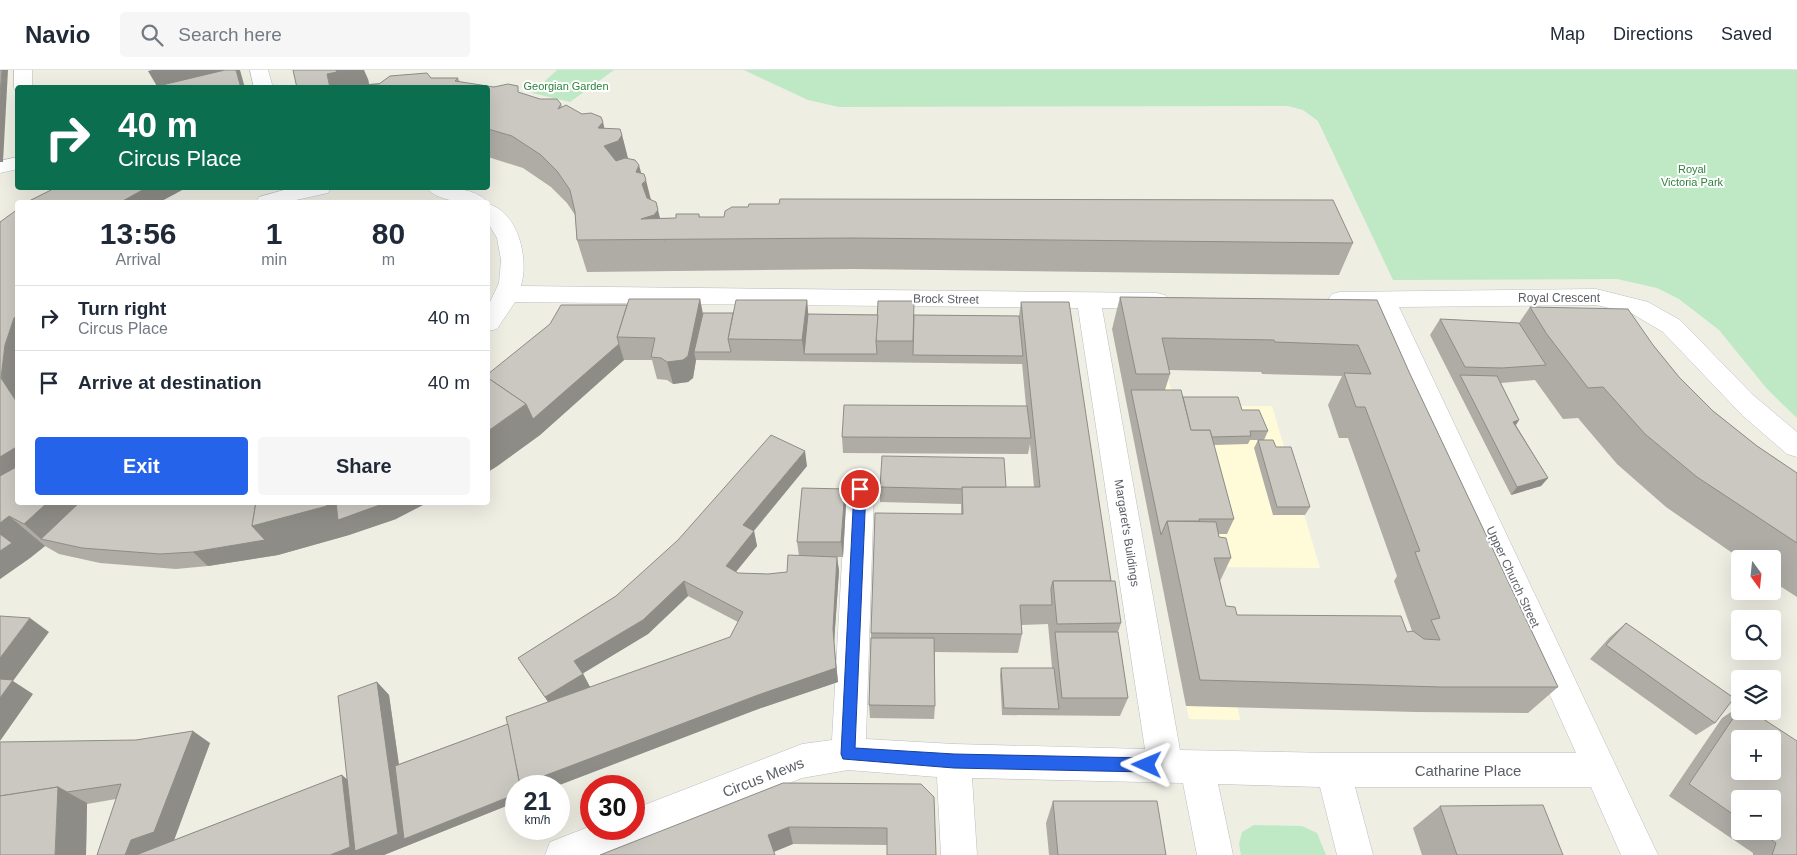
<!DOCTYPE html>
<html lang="en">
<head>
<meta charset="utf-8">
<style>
  body { margin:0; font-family:Helvetica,sans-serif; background:#f6f6f7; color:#1f2937; height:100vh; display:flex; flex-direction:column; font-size:19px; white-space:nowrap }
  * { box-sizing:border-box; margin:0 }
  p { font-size:16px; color:#747a83 }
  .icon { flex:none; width:28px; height:28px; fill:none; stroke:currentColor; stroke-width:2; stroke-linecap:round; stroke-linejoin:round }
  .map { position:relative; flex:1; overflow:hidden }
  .sheet { position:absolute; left:15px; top:130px; width:475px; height:305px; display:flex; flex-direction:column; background:#fff; border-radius:5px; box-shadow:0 5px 20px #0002 }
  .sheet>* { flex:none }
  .guide { position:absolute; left:15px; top:15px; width:475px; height:105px; border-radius:5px; box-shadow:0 5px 20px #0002; background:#0b6e4f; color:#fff; overflow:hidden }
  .needle { width:32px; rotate:165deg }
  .tools { position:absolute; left:1731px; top:480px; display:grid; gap:10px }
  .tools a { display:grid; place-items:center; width:50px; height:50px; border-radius:5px; background:#fff; box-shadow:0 5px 20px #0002; font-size:25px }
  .speed { position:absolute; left:505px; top:705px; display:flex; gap:10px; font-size:25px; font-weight:700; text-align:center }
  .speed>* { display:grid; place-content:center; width:65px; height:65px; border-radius:50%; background:#fff; box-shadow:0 5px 20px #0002; line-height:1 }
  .speed small { font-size:12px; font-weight:400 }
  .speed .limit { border:8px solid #d22; background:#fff; color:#111 }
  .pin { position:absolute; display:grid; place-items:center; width:42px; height:42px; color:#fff; margin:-21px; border:2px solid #fff; border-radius:50%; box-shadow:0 1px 5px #0007 }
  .me { position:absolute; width:55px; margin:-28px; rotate:271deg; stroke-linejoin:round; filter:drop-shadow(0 0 4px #0008) }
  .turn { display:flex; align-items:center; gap:18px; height:105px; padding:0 20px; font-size:22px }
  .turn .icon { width:65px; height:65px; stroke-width:2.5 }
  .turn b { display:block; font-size:35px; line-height:42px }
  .eta { display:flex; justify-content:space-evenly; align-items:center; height:85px; text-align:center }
  .eta b { font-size:30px; font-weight:600; line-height:35px }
  .cta { display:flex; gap:10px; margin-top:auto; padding:10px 20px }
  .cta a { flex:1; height:58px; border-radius:5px; background:#2563eb; color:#fff; font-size:20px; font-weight:600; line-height:58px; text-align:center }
  .cta a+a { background:#f6f6f7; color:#1f2937 }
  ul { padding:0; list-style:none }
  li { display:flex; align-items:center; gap:15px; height:65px; padding:0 20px; border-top:1px solid #e0e1e3 }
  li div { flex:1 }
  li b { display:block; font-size:19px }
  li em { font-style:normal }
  header { display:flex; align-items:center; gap:30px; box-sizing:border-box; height:70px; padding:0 25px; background:#fff; border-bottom:1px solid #e0e1e3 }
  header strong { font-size:24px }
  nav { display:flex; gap:28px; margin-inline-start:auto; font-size:18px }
  .search { width:350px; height:45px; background:#f6f6f7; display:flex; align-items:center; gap:12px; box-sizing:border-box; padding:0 18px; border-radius:5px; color:#747a83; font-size:19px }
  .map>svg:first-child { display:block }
  .commercial { fill:#fffbd9 }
  .green { fill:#bee9c4 }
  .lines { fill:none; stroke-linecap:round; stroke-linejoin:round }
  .minor-casing { stroke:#bbbdc3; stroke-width:1 }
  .minor { fill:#fff; fill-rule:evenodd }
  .wall { fill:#aeaca5; fill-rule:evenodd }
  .shaded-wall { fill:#8d8c86 }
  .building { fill:#cac8c0; stroke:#8d8c86; fill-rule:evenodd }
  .route { fill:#2563eb; stroke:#184099 }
  .labels { text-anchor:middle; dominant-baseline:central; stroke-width:4; stroke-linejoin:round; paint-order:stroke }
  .far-park-label { font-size:11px; fill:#2e823c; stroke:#fff }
  .street-label { font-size:12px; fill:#5b5f65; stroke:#fff }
  .near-street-label { font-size:15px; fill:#5b5f65; stroke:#fff }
</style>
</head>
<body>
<header>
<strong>Navio</strong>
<div class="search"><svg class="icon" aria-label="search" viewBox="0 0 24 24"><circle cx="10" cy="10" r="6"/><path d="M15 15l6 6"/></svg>Search here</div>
<nav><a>Map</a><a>Directions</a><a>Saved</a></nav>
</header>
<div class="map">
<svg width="1797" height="785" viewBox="0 0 1797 785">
  <rect width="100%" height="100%" fill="#efeee3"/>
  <polygon class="commercial" points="1112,255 1153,256 1176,336 1272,336 1320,498 1213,497 1240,650 1189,649"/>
  <g class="green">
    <polygon points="557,0 614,0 570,32 532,23"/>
    <polygon points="744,0 1797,0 1797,348 1767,319 1719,260 1679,229 1657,218 1617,209 1393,210 1318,51 1303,40 1288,36 839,37 808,30"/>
    <polygon points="1254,755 1302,756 1317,763 1326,785 1241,785 1239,774 1242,762"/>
  </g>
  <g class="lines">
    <g class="minor-casing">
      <g id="minor">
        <polygon points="14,0 32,0 32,18 18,18 16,22 14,18"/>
        <polygon points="250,0 268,0 273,18 254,18"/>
        <polygon points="18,87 18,99 0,103 0,91"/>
        <polygon points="291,118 331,118 328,123 287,132 256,132 259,127"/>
        <path d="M427,118C443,116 477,118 487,132C471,134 437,132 427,118Z"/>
        <path d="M488,134C519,142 529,190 521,216L1157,223L1165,225L1169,231L1165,237L1157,239L1102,238L1180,680L1333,683H1576L1376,238H1340L1332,236L1328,230L1332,224L1340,222L1596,219L1648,232L1680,250L1753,325L1797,362V387L1787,384L1743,346L1663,262L1631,243L1596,235L1399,237L1658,785H1621L1591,717H1355L1373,785H1337L1320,717L1218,714L1233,785H1197L1183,713L972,708L977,785H941L937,707L848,700L802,708L609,785H545L550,772L591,756V759H634V739L802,674L832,670L846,419L850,411L860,408L870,411L874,419L866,669L954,674L1145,679L1078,238L515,232L497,259L488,261V236L499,213L501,190L497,168L488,153Z"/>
      </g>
    </g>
    <use href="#minor" class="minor"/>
  </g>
  <g class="wall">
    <polygon points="431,8 458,8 460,12 520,23 540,29 561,34 562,37 582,44 601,47 604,58 622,65 628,89 641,104 651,130 660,148 676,148 699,144 700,147 1353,173 1339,205 854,199 587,202 577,170 575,145 567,133 551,117 523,98 488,87 488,18 297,18 368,9 369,14"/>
    <polygon points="0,152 18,432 396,449 349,465 278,485 208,496 176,499 100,493 59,484 45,476 30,488 0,509"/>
    <path d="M1120,227L1377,230L1410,304L1558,617L1528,643L1416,642L1186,636L1112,259ZM1169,300L1261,302L1262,304L1342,306L1328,335L1339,368H1348L1397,506L1394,511L1412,561L1407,562L1237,545L1226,536L1220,511L1231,488L1219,467V464H1227L1234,449L1214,375L1248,374L1250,370H1264L1268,361L1242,340L1183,327L1165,320L1170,304Z"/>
    <polygon points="700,229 703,243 733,243 807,230 808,244 1019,246 1021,232 1111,511 1121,553 1118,562 1128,628 1120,646 1002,645 1000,605 1001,598 1052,598 1048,554 1022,555 1022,564 1018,583 935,582 935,636 934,649 870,648 869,635 871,563 961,444 961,434 880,432 880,417 1034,417 1030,374 1028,384 843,383 842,367 1026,336 1022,293 1022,294 696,290 693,308 688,312 673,314 667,310 657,309 652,290 624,290 540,365 496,397 627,235"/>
    <polygon points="1530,237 1653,275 1679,307 1713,341 1757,376 1797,403 1797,527 1772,511 1772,489 1741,489 1666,437 1617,394 1578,348 1563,349 1535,310 1501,313 1519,350 1516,355 1548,408 1541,416 1511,425 1430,265 1440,249 1519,253"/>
    <polygon points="1258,370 1276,377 1310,437 1305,445 1273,445 1254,378"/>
    <path d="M807,396L754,461L757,476L736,502L738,503L768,504L787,502L799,486L797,472L846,434L843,487H837L839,501L834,573L838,612L761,638L516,716V732L384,785H97L116,729L87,734L86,785L0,672L210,673L174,770L342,705L347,710L377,612L389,625L399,694L508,654L548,632L518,588L616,526ZM688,526L738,552L730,567L590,617L583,603L648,564Z"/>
    <polygon points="1626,553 1715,653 1696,665 1590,589 1610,567"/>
    <path d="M1740,636V641L1797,785H1753V783L1669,726L1722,648ZM1740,729L1772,761H1740Z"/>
    <polygon points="921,714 887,775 793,774 774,782 600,785"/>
    <polygon points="1053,731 1166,785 1049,785 1046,753"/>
    <polygon points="1440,736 1563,785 1422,785 1413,758"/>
  </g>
  <g class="shaded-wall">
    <polygon points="2,0 8,0 3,92 0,92 0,25"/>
    <polygon points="152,0 240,0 245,18 158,18 148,1"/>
    <polygon points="336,0 364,0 368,9 369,14 368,18 330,18 327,4"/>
    <polygon points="603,52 608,74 622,65 630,96 612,107 598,58"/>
    <polygon points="639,95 644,113 646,110 654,142 650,146 636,102"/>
    <polygon points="146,118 186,118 160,132 121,132"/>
    <polygon points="656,132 664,164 665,172 664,169 641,149"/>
    <polygon points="700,229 704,252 694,282 696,290 693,308 688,312 673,314 667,292"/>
    <polygon points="807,230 809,253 804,284 802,270"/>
    <polygon points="18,244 18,334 1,308 5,275 14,248"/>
    <polygon points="619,274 624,290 540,365 496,397 488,402 488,361 526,334"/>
    <polygon points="1519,350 1513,359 1513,352"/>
    <polygon points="18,376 18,403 0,414 0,387"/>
    <polygon points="805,381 807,396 746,470 743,455"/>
    <polygon points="1548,408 1541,416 1511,425 1517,417"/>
    <polygon points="845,419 846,434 843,487 841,472"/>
    <polygon points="48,432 112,432 41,469 24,454"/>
    <polygon points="326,432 429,432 396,449 349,465 278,485 208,496 193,482 252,456"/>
    <polygon points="9,446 45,476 30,488 0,464 0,453"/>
    <polygon points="754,461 757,476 729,510 726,496"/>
    <polygon points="12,473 30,488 0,509 0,481"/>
    <polygon points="837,487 839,501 834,573 838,612 761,638 557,716 520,716 520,715 833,559"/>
    <polygon points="684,511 688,526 648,564 582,604 574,591"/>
    <polygon points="30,548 49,562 13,611 33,624 0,671 0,588"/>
    <polygon points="583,604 590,617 553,640 545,627"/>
    <polygon points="377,612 389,625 409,767 516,724 516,732 384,785 330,785 342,705 361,721"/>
    <polygon points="193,661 210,673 173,773 149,785 125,785 131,770"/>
    <polygon points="58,717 87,733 86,785 55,785"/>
    <polygon points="789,757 793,774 773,782 768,765"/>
  </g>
  <g class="building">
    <polygon points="0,0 2,0 0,25"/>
    <polygon points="225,0 236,0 241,18 158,18 158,16"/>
    <polygon points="293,0 336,0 337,2 327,4 330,18 297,18"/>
    <polygon points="427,3 431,8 458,8 455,11 494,17 508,14 518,16 518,22 540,29 557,29 561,34 558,39 566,35 582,44 591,43 601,47 603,52 598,58 620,59 622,65 618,71 604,76 616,91 625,88 635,90 639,95 636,102 644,104 646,110 642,114 647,128 656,132 658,140 654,145 641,149 676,148 676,144 699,144 699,147 724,147 725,141 732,137 748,137 749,134 779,134 780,129 1333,130 1353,173 853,168 577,170 575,142 570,120 557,101 541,85 512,66 488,59 488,18 357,18 362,15 379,14 390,6"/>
    <polygon points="55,118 146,118 121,132 27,132"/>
    <polygon points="18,139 18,244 14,248 5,275 1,308 18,334 18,376 0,387 0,152"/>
    <polygon points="1120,227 1377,230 1410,304 1558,617 1441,617 1200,610 1167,451 1216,452 1219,467 1226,468 1231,488 1214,488 1226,536 1235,537 1237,545 1401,546 1407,562 1413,561 1424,569 1440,570 1431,550 1440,548 1415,482 1420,481 1365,337 1356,337 1344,303 1371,304 1358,275 1275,272 1274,270 1162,268 1170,304 1136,304"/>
    <polygon points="629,229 700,229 688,286 683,290 667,292 661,288 651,287 655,268 617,267"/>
    <polygon points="736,230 807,230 802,270 728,269"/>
    <polygon points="878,231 914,231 913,271 876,271"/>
    <polygon points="1021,232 1069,232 1111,511 1053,511 1051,519 1052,535 1020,535 1022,564 871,563 875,443 963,444 962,417 1040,417"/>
    <polygon points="561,235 627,235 617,267 619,274 533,349 526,334 488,308 488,304 550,254"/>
    <polygon points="1530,237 1628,239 1653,275 1679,307 1713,341 1757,376 1797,403 1797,473 1697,407 1645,364 1603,317 1588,318 1546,263"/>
    <polygon points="703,243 733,243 728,269 731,282 694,282"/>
    <polygon points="808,244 878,245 876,271 877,284 804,284"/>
    <polygon points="914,245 1019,246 1023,286 913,285"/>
    <polygon points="1440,249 1519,253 1546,295 1502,298 1465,297"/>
    <polygon points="1460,305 1497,306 1519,350 1513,352 1548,408 1517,417"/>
    <polygon points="488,308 526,334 488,361"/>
    <polygon points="1131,320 1181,320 1191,360 1210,360 1234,449 1199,449 1200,451 1167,451 1161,465"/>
    <polygon points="1183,327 1238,327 1242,340 1259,340 1268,361 1250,361 1251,366 1212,367 1210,360 1191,360"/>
    <polygon points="844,335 1027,336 1031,368 842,367"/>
    <polygon points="771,365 805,381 743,455 754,461 726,496 738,503 768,504 787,502 788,485 837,487 833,559 836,598 758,625 520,715 506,647 730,567 743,542 684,511 643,550 574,591 583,604 545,627 518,588 616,526 678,470"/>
    <polygon points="1258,370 1273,370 1276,377 1291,377 1310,437 1277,437"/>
    <polygon points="882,386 1004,388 1006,417 962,417 962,419 880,417"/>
    <polygon points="18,396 18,432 48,432 24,454 9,446 0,453 0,406"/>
    <polygon points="802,418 845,419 841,472 797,472"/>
    <polygon points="80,432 256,432 252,456 265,470 193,482 160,484 82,478 41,469"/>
    <polygon points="256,432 326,432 327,436 252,456"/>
    <polygon points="336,432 388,432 338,450"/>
    <polygon points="0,464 12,473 0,481"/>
    <polygon points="1053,511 1115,511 1121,553 1057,554"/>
    <polygon points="0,546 30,548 0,588"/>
    <polygon points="1626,553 1734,628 1715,653 1606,575"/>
    <polygon points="1055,562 1118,562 1128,628 1062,628"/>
    <polygon points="871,568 934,568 935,636 869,635"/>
    <polygon points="1001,598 1054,598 1059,639 1004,638"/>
    <polygon points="0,609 13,610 0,628"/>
    <polygon points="377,612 398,764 355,781 338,626"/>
    <path d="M1740,638V641H1751L1797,671V785H1772L1776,773L1759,761H1772V729H1740V749L1689,714ZM1740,669H1772V701H1740Z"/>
    <polygon points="508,654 520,716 516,716 516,724 404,769 395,696"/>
    <polygon points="193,661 154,762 131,770 125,785 97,785 121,714 67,722 58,717 0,726 0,672 136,670"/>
    <polygon points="342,705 350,777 330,785 136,785"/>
    <polygon points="783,713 921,714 934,727 936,785 887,785 887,758 789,757 768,765 775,785 600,785"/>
    <polygon points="58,717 55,785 0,785 0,726"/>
    <polygon points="1053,731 1157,731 1166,785 1058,785"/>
    <polygon points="1543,735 1563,785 1457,785 1440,736"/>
  </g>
  <polygon class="route" points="860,414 866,419 855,678 954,684 1147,688 1152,690 1154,695 1152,700 1147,702 954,698 843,689 841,684 854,419"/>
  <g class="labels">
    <g class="far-park-label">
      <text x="566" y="16">Georgian Garden</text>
      <text x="1692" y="99">Royal<tspan x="1692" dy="13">Victoria Park</tspan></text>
    </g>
    <g class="street-label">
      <text x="1559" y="228">Royal Crescent</text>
      <text transform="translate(946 229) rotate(1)">Brock Street</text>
      <text transform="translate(1127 463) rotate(81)">Margaret's Buildings</text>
      <text transform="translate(1513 507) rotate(65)">Upper Church Street</text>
    </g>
    <g class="near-street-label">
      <text x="1468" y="700">Catharine Place</text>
      <text transform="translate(763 707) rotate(-21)">Circus Mews</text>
    </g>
  </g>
</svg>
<div class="tools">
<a><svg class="needle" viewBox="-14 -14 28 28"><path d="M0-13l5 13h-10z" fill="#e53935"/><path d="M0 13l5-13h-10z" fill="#747a83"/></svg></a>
<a><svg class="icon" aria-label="search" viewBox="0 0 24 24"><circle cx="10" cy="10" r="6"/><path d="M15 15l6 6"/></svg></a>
<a><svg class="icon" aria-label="layers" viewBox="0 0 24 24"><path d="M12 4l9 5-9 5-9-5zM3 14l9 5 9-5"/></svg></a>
<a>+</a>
<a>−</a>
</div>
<div class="speed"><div>21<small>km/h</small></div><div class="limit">30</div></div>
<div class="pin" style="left:860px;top:419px;background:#d93025"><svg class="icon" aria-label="arrive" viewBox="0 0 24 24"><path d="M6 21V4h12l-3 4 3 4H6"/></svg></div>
<svg class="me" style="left:1147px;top:695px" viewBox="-20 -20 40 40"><path d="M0-17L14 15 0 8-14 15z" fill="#2563eb" stroke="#fff" stroke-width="4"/></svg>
<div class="guide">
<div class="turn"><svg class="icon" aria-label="right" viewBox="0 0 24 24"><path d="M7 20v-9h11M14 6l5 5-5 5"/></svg><div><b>40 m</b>Circus Place</div></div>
</div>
<section class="sheet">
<div class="eta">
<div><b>13:56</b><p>Arrival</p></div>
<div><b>1</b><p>min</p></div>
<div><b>80</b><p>m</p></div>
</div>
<ul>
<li><svg class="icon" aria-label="right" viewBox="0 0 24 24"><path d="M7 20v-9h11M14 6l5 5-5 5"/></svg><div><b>Turn right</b><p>Circus Place</p></div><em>40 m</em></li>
<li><svg class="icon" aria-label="arrive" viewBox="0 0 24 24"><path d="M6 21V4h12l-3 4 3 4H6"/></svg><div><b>Arrive at destination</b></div><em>40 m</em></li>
</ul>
<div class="cta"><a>Exit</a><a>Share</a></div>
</section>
</div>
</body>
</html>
